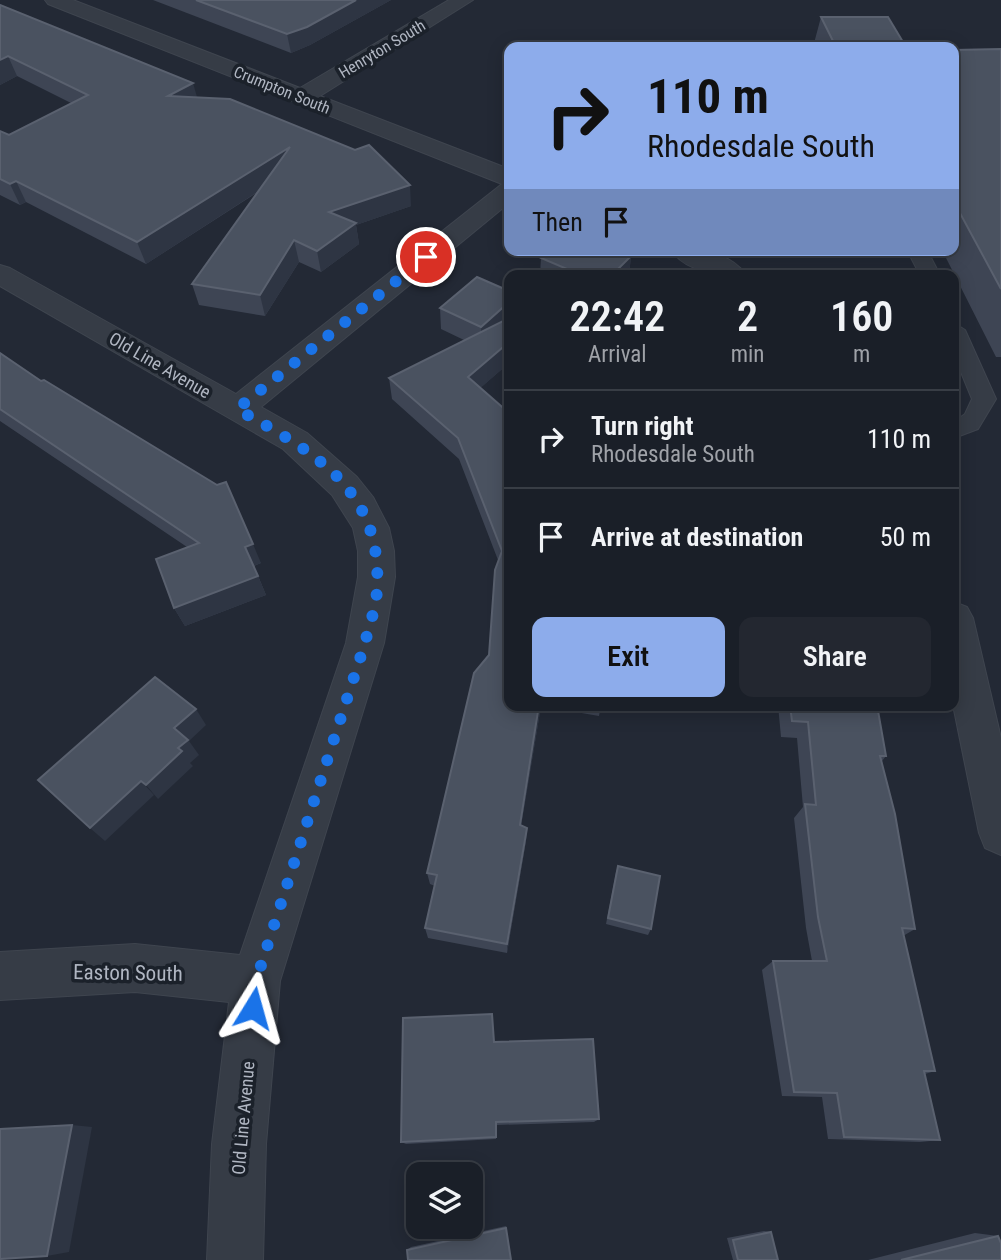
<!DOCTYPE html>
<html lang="en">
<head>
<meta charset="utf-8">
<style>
  body { margin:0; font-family:"Roboto Condensed",sans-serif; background:#232730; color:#f1f3f6; height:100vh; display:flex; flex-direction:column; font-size:26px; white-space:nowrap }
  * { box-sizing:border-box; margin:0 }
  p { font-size:23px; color:#9fa2a8 }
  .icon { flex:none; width:38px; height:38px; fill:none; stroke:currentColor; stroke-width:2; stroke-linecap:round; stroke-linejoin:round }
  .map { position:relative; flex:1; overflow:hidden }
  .panel { position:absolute; left:504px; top:270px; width:455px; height:441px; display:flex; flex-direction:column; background:#1a1f28; border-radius:14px; box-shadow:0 4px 18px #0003,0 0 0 2px #383d45 }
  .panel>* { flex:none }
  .hud { position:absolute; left:504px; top:42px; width:455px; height:214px; border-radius:14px; box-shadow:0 4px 18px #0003,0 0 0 2px #383d45; background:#8daceb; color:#111; overflow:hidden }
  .fabs { position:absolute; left:406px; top:1162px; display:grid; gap:14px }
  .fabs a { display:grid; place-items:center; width:77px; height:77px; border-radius:14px; background:#1a1f28; box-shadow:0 4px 18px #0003,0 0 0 2px #383d45; font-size:35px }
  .pin { position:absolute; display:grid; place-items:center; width:60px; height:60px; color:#fff; margin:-30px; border:4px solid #fff; border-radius:50%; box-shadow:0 2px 7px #0007 }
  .me { position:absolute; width:77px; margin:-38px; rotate:8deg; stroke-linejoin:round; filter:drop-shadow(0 0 5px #0008) }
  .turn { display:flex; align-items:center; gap:24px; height:147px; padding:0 28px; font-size:32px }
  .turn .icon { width:91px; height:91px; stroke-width:2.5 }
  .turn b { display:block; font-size:49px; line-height:60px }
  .then { display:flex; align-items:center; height:66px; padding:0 28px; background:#0003; gap:14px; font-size:26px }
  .eta { display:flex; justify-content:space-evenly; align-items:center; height:119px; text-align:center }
  .eta b { font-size:42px; font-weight:600; line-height:49px }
  .primary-button { display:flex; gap:14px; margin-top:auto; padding:14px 28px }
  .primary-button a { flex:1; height:80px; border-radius:14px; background:#8daceb; color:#111; font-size:28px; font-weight:600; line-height:80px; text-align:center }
  .primary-button a+a { background:#232730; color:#f1f3f6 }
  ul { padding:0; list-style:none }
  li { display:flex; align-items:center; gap:21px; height:98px; padding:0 28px; border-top:2px solid #383d45 }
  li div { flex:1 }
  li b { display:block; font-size:26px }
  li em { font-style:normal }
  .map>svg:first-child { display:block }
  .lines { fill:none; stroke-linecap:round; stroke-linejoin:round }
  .lane-casing { stroke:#3f454f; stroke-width:2 }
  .street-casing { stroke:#3f454f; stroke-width:2 }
  .lane { fill:#363c46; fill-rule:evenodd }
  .street { fill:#363c46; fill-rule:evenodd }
  .wall { fill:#3e4554 }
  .shaded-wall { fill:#2e3543 }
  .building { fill:#4a5260; stroke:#5a616f; stroke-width:2 }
  .route { stroke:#1a73e8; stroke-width:12; stroke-dasharray:0 21.6 }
  .labels { text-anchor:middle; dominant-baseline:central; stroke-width:7; stroke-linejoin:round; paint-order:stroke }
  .far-street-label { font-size:16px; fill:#b0b6c2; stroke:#1b212a }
  .street-label { font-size:18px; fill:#b0b6c2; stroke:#1b212a }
  .near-street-label { font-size:21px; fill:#b0b6c2; stroke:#1b212a }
</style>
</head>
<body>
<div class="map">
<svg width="1001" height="1260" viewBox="0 0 1001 1260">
  <rect width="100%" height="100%" fill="#232935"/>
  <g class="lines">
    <g class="lane-casing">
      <g id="lane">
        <polygon points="712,250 735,250 716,267 702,267 699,263"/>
        <polygon points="907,250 927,250 940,275 920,275"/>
        <polygon points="954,323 965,330 996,399 978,429 954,438 954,422 965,414 972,399 954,355"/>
      </g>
    </g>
    <g class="street-casing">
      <g id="street">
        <polygon points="45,0 73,0 300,88 449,0 473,0 320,96 509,169 509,203 261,407 307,433 357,477 373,497 389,528 394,551 395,577 384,643 280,981 266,1144 263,1260 207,1260 212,1144 229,1002 135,992 0,1000 0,952 135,944 240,955 346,643 358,577 358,551 353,528 332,495 283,449 0,286 0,265 10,268 236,394 502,184 48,4"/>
        <path d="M671,250C697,250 730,251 746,275C720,275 688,274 671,250Z"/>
        <polygon points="954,602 967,607 973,618 1001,738 1001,855 985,848 979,833 953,705"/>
      </g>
    </g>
    <use href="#lane" class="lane"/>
    <use href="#street" class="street"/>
  </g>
  <g class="wall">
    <polygon points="153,0 391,0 310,45 291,53"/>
    <polygon points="0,5 197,98 411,206 356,225 359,244 321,272 299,262 265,316 199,305 192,284 258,192 146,264 26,202 20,205 0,195 0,131 9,135 71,103 17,76 0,85"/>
    <polygon points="821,17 906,47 813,47"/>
    <polygon points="1001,49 1001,357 996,357 942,250 954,250 954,50"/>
    <polygon points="631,256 629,275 540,275 541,258"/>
    <polygon points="477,277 509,363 480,388 509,413 509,705 601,705 599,716 541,706 521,826 527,828 526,841 507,953 428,938 425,928 435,886 430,884 427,873 489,655 498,560 459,459 392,399 389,378 464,340 441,329 440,308"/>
    <polygon points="0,353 261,563 254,566 266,595 185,626 174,608 187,547 0,421"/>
    <polygon points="778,705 877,705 886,756 882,761 915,929 903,936 935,1071 925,1074 940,1140 920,1142 828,1139 822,1097 782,1096 762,970 773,961 812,961 806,928 794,818 803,807 797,738 781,737"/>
    <polygon points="618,866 651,929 648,935 606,924 616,872"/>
    <polygon points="494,1042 599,1119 594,1122 496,1125 496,1139 406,1144 401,1142"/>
    <polygon points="506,1226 511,1260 407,1250 411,1247"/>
    <polygon points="764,1231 771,1232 778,1260 733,1260 727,1238"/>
    <polygon points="975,1233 998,1236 1001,1260 868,1260"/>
  </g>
  <g class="shaded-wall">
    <polygon points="356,0 391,0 310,45 291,53 287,34"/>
    <polygon points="8,56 17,76 0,85 0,60"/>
    <polygon points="193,83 199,104 168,96"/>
    <polygon points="290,147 294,168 146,264 137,242"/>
    <polygon points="16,181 26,202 20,205 10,184"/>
    <polygon points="410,185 411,206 356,225 359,244 321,272 317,251 329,212"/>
    <polygon points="294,240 299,262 265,316 260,295"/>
    <polygon points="631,256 629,275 612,275"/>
    <polygon points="509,302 509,324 482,349 481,327"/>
    <polygon points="509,342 509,363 469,398 468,377"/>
    <polygon points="253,544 261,563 253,566 245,547"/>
    <polygon points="258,576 266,595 185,626 174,608"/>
    <polygon points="539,705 541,706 519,838 520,825"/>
    <polygon points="196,709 206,725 189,741 199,755 190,763 193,766 158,799 146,785 178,748 174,728"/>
    <polygon points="141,781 154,795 105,841 90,828"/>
    <polygon points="527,828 526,841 507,953 507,944"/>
    <polygon points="72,1125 92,1127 69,1252 47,1256"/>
  </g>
  <g class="building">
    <polygon points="196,0 356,0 307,27 287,34"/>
    <polygon points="0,5 193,83 168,96 230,99 355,150 369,145 410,185 329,212 356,223 317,251 294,240 260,295 192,284 290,147 137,242 16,181 10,184 0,179 0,131 9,135 88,95 8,56 0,60"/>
    <polygon points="821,17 888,17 906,47 836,47"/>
    <polygon points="1001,49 1001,289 954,202 954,50"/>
    <polygon points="550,250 617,250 631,256 612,275 581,275 541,258"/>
    <polygon points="477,277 509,291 509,302 481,327 440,308"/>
    <polygon points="509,318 509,342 468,377 509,413 509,705 539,705 520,825 527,828 507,944 425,928 437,875 427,873 474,673 489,655 495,570 502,551 458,438 389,378"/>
    <polygon points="0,353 41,381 44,380 217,485 226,482 253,544 245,547 258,576 174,608 156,559 199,543 0,409"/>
    <polygon points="155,677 196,709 174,728 188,740 178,748 182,751 146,785 141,781 90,828 38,780"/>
    <polygon points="790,705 877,705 886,756 880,756 895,814 915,929 902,928 935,1071 924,1071 940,1140 844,1137 837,1093 794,1092 773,961 827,961 818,917 805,804 816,805 808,722 792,721"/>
    <polygon points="618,866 660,876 651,929 608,918"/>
    <polygon points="492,1014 494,1042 593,1039 599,1119 496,1122 496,1137 401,1142 403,1018"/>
    <polygon points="72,1125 47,1256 0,1259 0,1129"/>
    <polygon points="506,1228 511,1260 408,1260 407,1250"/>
    <polygon points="771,1232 778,1260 738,1260 733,1240"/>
    <polygon points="998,1236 1001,1243 1001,1260 901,1260"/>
  </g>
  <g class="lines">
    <path class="route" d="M253,1008L256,981L365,643C369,626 376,608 377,590C383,489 315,453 237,409L426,257"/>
  </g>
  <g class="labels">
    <g class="far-street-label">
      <text transform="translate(382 49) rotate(-31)">Henryton South</text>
      <text transform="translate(282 90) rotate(22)">Crumpton South</text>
    </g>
    <g class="street-label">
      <text transform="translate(160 365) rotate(30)">Old Line Avenue</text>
      <text transform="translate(243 1118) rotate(-85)">Old Line Avenue</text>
    </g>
    <g class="near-street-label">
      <text transform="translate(128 973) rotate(1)">Easton South</text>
    </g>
  </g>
</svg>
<div class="fabs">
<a><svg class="icon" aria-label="layers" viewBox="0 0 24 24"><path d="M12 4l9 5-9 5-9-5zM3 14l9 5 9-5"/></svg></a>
</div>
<div class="pin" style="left:426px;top:257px;background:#d93025"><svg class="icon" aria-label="arrive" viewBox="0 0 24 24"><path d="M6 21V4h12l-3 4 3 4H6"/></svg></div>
<svg class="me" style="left:253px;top:1008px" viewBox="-20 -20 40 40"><path d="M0-17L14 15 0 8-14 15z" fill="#1a73e8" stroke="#fff" stroke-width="4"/></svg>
<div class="hud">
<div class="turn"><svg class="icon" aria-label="right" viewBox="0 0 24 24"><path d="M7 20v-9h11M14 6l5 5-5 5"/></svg><div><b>110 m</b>Rhodesdale South</div></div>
<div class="then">Then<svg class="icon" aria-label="arrive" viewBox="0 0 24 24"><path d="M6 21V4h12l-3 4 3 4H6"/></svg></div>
</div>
<section class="panel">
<div class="eta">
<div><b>22:42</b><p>Arrival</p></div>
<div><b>2</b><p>min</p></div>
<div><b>160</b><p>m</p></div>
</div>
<ul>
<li><svg class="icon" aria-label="right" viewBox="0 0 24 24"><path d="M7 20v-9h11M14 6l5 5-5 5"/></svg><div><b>Turn right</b><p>Rhodesdale South</p></div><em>110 m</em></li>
<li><svg class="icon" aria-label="arrive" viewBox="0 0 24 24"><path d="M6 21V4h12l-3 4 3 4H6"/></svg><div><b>Arrive at destination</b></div><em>50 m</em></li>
</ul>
<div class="primary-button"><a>Exit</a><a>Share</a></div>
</section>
</div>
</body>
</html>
